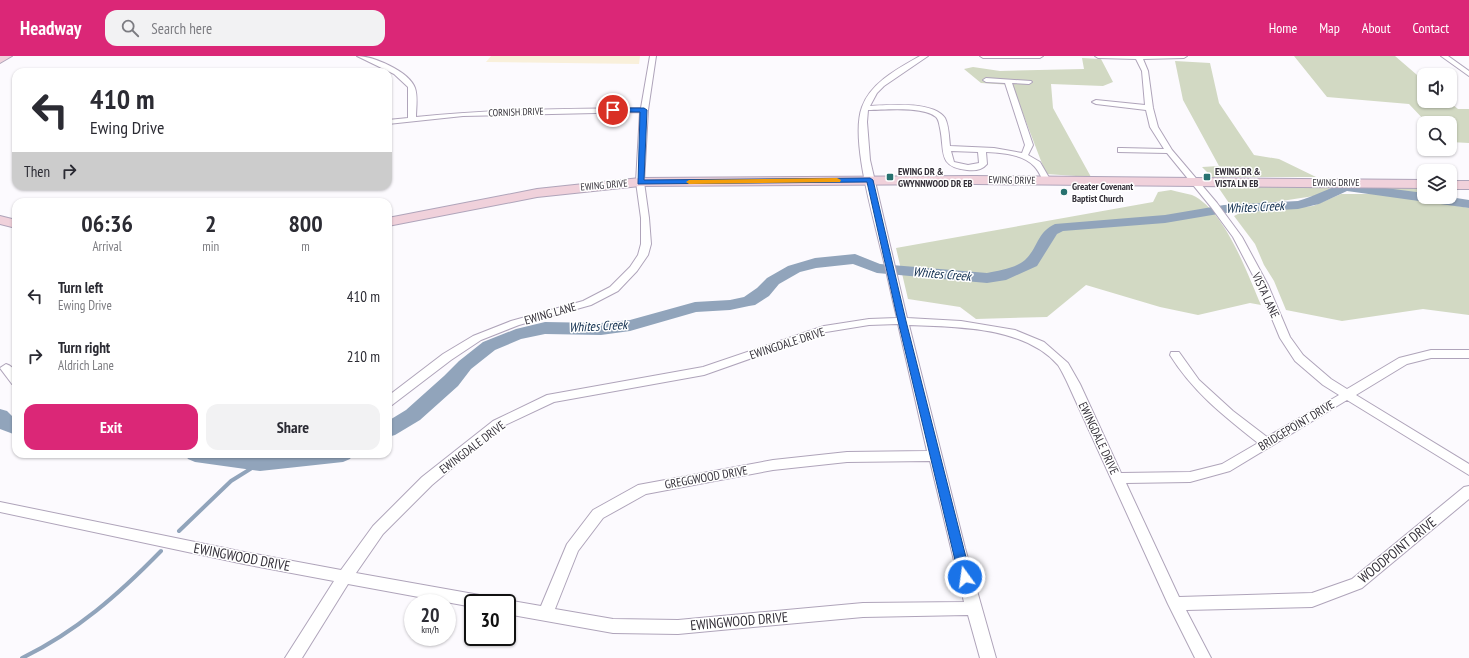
<!DOCTYPE html>
<html lang="en">
<head>
<meta charset="utf-8">
<style>
  body { margin:0; font-family:"PT Sans Narrow",sans-serif; background:#f2f2f3; color:#2b2b33; height:100vh; display:flex; flex-direction:column; font-size:15px; white-space:nowrap }
  * { box-sizing:border-box; margin:0 }
  p { font-size:13px; color:#7c7c81 }
  .icon { flex:none; width:22px; height:22px; fill:none; stroke:currentColor; stroke-width:2; stroke-linecap:round; stroke-linejoin:round }
  .map { position:relative; flex:1; overflow:hidden }
  .panel { position:absolute; left:12px; top:142px; width:380px; height:260px; display:flex; flex-direction:column; background:#fff; border-radius:12px; box-shadow:0 1px 3px #0004 }
  .panel>* { flex:none }
  .hud { position:absolute; left:12px; top:12px; width:380px; height:122px; border-radius:12px; box-shadow:0 1px 3px #0004; background:#fff; color:#2b2b33; overflow:hidden }
  .tools { position:absolute; left:1417px; top:12px; display:grid; gap:8px }
  .tools a { display:grid; place-items:center; width:40px; height:40px; border-radius:8px; background:#fff; box-shadow:0 1px 3px #0004; font-size:20px }
  .speed { position:absolute; left:404px; top:538px; display:flex; gap:8px; font-size:20px; font-weight:700; text-align:center }
  .speed>* { display:grid; place-content:center; width:52px; height:52px; border-radius:50%; background:#fff; box-shadow:0 1px 3px #0004; line-height:1 }
  .speed small { font-size:10px; font-weight:400 }
  .speed .limit { border:2px solid #111; border-radius:6px; background:#fff; color:#111 }
  .pin { position:absolute; display:grid; place-items:center; width:34px; height:34px; color:#fff; margin:-17px; border:2px solid #fff; border-radius:50%; box-shadow:0 1px 4px #0007 }
  .me { position:absolute; width:44px; margin:-22px; rotate:346deg; stroke-linejoin:round; filter:drop-shadow(0 0 3px #0008) }
  .turn { display:flex; align-items:center; gap:14px; height:84px; padding:0 12px; font-size:18px }
  .turn .icon { width:52px; height:52px; stroke-width:2.5 }
  .turn b { display:block; font-size:28px; line-height:34px }
  .then { display:flex; align-items:center; height:38px; padding:0 12px; background:#0003; gap:8px; font-size:15px }
  .eta { display:flex; justify-content:space-evenly; align-items:center; height:68px; text-align:center }
  .eta b { font-size:24px; font-weight:700; line-height:28px }
  .cta { display:flex; gap:8px; margin-top:auto; padding:8px 12px }
  .cta a { flex:1; height:46px; border-radius:12px; background:#db2777; color:#fff; font-size:16px; font-weight:700; line-height:46px; text-align:center }
  .cta a+a { background:#f2f2f3; color:#2b2b33 }
  ul { padding:0; list-style:none }
  li { display:flex; align-items:center; gap:12px; height:60px; padding:0 12px }
  li div { flex:1 }
  li b { display:block; font-size:15px }
  li em { font-style:normal }
  header { display:flex; align-items:center; gap:24px; box-sizing:border-box; height:56px; padding:0 20px; background:#db2777; color:#fff }
  header strong { font-size:19px }
  nav { display:flex; gap:22px; margin-inline-start:auto; font-size:14px }
  .search { width:280px; height:36px; background:#f2f2f3; display:flex; align-items:center; gap:10px; box-sizing:border-box; padding:0 14px; border-radius:12px; color:#7c7c81; font-size:15px }
  .map>svg:first-child { display:block }
  .industrial { fill:#f9f0db }
  .green { fill:#d2d9c3 }
  .lines { fill:none; stroke-linecap:round; stroke-linejoin:round }
  .stream { stroke:#91a4bb; stroke-width:4 }
  .river { fill:#91a4bb; fill-rule:evenodd }
  .street-casing { stroke:#afa4ba; stroke-width:2 }
  .secondary-casing { stroke:#afa4ba; stroke-width:2 }
  .street { fill:#fff; fill-rule:evenodd }
  .secondary { fill:#f0d1db; fill-rule:evenodd }
  .route { fill:#1a73e8; stroke:#114b97 }
  .slow { fill:#f59e0b }
  .poi-dot { fill:#287270; stroke:#fff; stroke-width:1.5 }
  .labels { text-anchor:middle; dominant-baseline:central; stroke-width:3; stroke-linejoin:round; paint-order:stroke }
  .far-street-label { font-size:10px; fill:#343039; stroke:#fff }
  .far-poi-label { font-size:10px; font-weight:bold; fill:#343039; stroke:#fff; text-anchor:start }
  .street-label { font-size:12px; fill:#343039; stroke:#fff }
  .water-label { font-size:13px; font-style:italic; fill:#0e2c4d; stroke:#fff }
  .near-street-label { font-size:14px; fill:#343039; stroke:#fff }
</style>
</head>
<body>
<header>
<strong>Headway</strong>
<div class="search"><svg class="icon" aria-label="search" viewBox="0 0 24 24"><circle cx="10" cy="10" r="6"/><path d="M15 15l6 6"/></svg>Search here</div>
<nav><a>Home</a><a>Map</a><a>About</a><a>Contact</a></nav>
</header>
<div class="map">
<svg width="1469" height="602" viewBox="0 0 1469 602">
  <rect width="100%" height="100%" fill="#fcfafe"/>
  <polygon class="industrial" points="491,0 640,0 639,8 486,6"/>
  <g class="green">
    <polygon points="1294,0 1395,0 1424,25 1424,45 1448,45 1458,53 1469,53 1469,87 1450,86 1450,67 1427,67 1409,48 1327,41"/>
    <polygon points="1082,2 1101,3 1113,26 1103,30 1051,28 1053,52 1091,121 1046,118 1012,29 981,27 964,13 973,11 1000,15 1084,13"/>
    <polygon points="1175,5 1210,7 1219,47 1254,99 1279,103 1316,121 1212,121 1202,111 1219,110 1183,44"/>
    <polygon points="1359,129 1417,132 1424,134 1424,138 1362,131 1339,131 1314,140 1268,147 1231,150 1218,131"/>
    <path d="M1171,134C1177,136 1185,137 1192,139C1225,154 1247,217 1261,249L1250,247L1198,259L1160,251L1086,229L1047,261L976,263L960,251L908,243L896,192L1153,146L1158,136Z"/>
    <polygon points="1341,138 1389,138 1469,152 1469,259 1423,253 1342,265 1286,254 1274,225 1264,209 1255,188 1234,160 1240,157 1313,150"/>
  </g>
  <g class="lines">
    <g class="stream">
      <polyline points="179,475 231,425 260,407"/>
      <path d="M22,602C76,576 119,538 161,495"/>
    </g>
    <g class="river">
      <path d="M1347,127L1424,137V141H1450L1469,144V152L1347,135L1319,148L1298,153L1224,157L1165,167L1063,175L1057,178L1037,210L1006,224L987,227L877,217L853,208L816,212L800,216L779,228L769,240L755,249L749,250L730,254L696,256L630,275L601,279L545,278L521,283L495,294L471,313L458,330L420,364L395,379L388,381V365L406,354L444,320L459,305L483,286L516,273L545,266L601,267L630,264L695,246L730,244L744,241L757,232L767,222L788,210L815,202L855,198L880,208L987,217C999,215 1016,212 1025,204C1038,192 1037,176 1055,168L1165,159L1224,149L1298,145C1315,140 1330,131 1347,127Z"/>
      <polygon points="0,353 7,355 16,364 16,379 0,373"/>
      <polygon points="185,398 353,398 350,403 343,406 260,415 195,406 188,403"/>
    </g>
    <g class="street-casing">
      <g id="street">
        <path d="M357,0C373,0 409,15 415,32C418,41 416,52 416,61C491,53 566,53 641,52L650,0H656L648,54L644,126L649,162L651,188L648,199L637,215L618,235L591,249L519,269L481,284L451,304L392,349L388,350V340L443,298L473,280L511,265L583,245L610,231L630,211L638,199L641,188V162L636,126L640,56L463,60L388,68V64L408,62V31L394,18Z"/>
        <path d="M920,0H928L884,30L877,37L870,50C889,49 933,45 945,62C949,70 949,81 950,90L994,92L1022,97L1025,89L1005,27L986,26L983,24L986,22L1031,25L1032,26L1029,28L1012,27L1033,89L1028,99L1040,106L1051,125L1047,128L1044,127C1041,121 1039,115 1034,110C1023,98 1002,97 986,96L987,108C982,114 975,115 967,114C937,111 945,95 940,72C939,68 939,64 936,61C923,50 885,54 868,54L867,66L870,104L907,262L961,265L1015,274L1044,286L1068,307L1080,328L1121,417L1190,416L1222,408L1258,387C1224,360 1193,336 1170,299L1171,296H1179L1199,324L1233,355L1267,381L1339,339L1323,329L1295,305L1280,282L1258,229L1233,181L1211,151L1167,97L1118,96V92H1121L1164,93L1150,71L1146,54L1096,48L1092,46L1096,44L1145,49L1142,15L1136,3L1098,2L1095,0H1187L1184,2L1143,3L1148,15L1153,52L1158,71L1172,94L1217,147L1242,181L1268,229L1290,281L1303,299L1331,323L1347,333L1399,302L1431,294H1469V302H1431L1407,308L1356,339L1469,408V419L1347,344L1230,415L1190,426L1126,427L1179,541L1312,537L1352,523L1464,431L1469,430V443L1362,532L1312,551L1186,554L1211,602H1195L1168,548L1068,328C1065,322 1062,315 1058,309C1024,270 956,271 909,269L965,492L996,602H980L968,559L863,561L678,578L613,577L507,558V547H501L507,544L541,550L567,488L593,454L638,429L773,404L847,396L927,395L898,268L869,269L826,276L704,319L554,346L501,371L432,429L383,478L356,517L485,540L490,542L492,547H473V551L348,528L302,602H285L334,525L244,508L0,456V446L244,496L341,514L373,470L422,421L493,365L547,339L703,311L824,270L869,263L897,262C891,239 887,216 881,194C873,159 850,83 862,51C871,26 899,12 920,0ZM951,95L978,96L979,107L968,109L954,106ZM930,405L964,546L863,547L678,564L613,563L555,553L578,495L603,462L646,438L773,414L847,406Z"/>
        <polygon points="980,0 1043,0 1040,2 983,2"/>
        <polygon points="1441,0 1448,0 1469,15 1469,20"/>
        <path d="M6,308C16,311 16,320 16,329L12,328L0,312Z"/>
      </g>
    </g>
    <g class="secondary-casing">
      <g id="secondary">
        <polygon points="0,0 12,0 0,7"/>
        <polygon points="975,120 1424,124 1424,132 975,128 640,130 537,141 388,170 388,162 537,133 640,122"/>
        <rect x="1450" y="125" width="19" height="8"/>
        <polygon points="0,160 16,164 16,172 0,168"/>
      </g>
    </g>
    <use href="#street" class="street"/>
    <use href="#secondary" class="secondary"/>
  </g>
  <polygon class="route" points="644,52 647,54 644,124 870,122 873,124 906,265 971,521 969,525 965,526 961,525 959,521 898,265 867,126 638,128 640,56 613,56 610,54 613,52"/>
  <polygon class="slow" points="837,122 841,124 840,126 689,128 686,126 689,124"/>
  <g class="poi-dot">
    <rect x="886" y="117" width="8" height="8" rx="2"/>
    <rect x="1203" y="117" width="8" height="8" rx="2"/>
    <circle cx="1064" cy="136" r="4"/>
  </g>
  <g class="labels">
    <g class="far-street-label">
      <text transform="translate(516 56) rotate(-2)">CORNISH DRIVE</text>
      <text transform="translate(1012 124) rotate(1)">EWING DRIVE</text>
      <text x="1336" y="126">EWING DRIVE</text>
      <text transform="translate(604 129) rotate(-5)">EWING DRIVE</text>
    </g>
    <g class="far-poi-label">
      <text x="898" y="115">EWING DR &amp;<tspan x="898" dy="12">GWYNNWOOD DR EB</tspan></text>
      <text x="1215" y="115">EWING DR &amp;<tspan x="1215" dy="12">VISTA LN EB</tspan></text>
      <text x="1072" y="130">Greater Covenant<tspan x="1072" dy="12">Baptist Church</tspan></text>
    </g>
    <g class="street-label">
      <text transform="translate(1266 239) rotate(65)">VISTA LANE</text>
      <text transform="translate(550 257) rotate(-16)">EWING LANE</text>
      <text transform="translate(787 287) rotate(-18)">EWINGDALE DRIVE</text>
      <text transform="translate(1296 369) rotate(-31)">BRIDGEPOINT DRIVE</text>
      <text transform="translate(1099 382) rotate(65)">EWINGDALE DRIVE</text>
      <text transform="translate(472 391) rotate(-37)">EWINGDALE DRIVE</text>
      <text transform="translate(706 421) rotate(-10)">GREGGWOOD DRIVE</text>
    </g>
    <g class="water-label">
      <text transform="translate(1255 151) rotate(-3)">Whites Creek</text>
      <text transform="translate(942 218) rotate(5)">Whites Creek</text>
      <text transform="translate(598 270) rotate(-3)">Whites Creek</text>
    </g>
    <g class="near-street-label">
      <text transform="translate(1397 494) rotate(-39)">WOODPOINT DRIVE</text>
      <text transform="translate(242 501) rotate(11)">EWINGWOOD DRIVE</text>
      <text transform="translate(739 565) rotate(-5)">EWINGWOOD DRIVE</text>
    </g>
  </g>
</svg>
<div class="tools">
<a><svg class="icon" aria-label="sound" viewBox="0 0 24 24"><path d="M4 9h4l5-4v14l-5-4H4zM17 9q2 3 0 6"/></svg></a>
<a><svg class="icon" aria-label="search" viewBox="0 0 24 24"><circle cx="10" cy="10" r="6"/><path d="M15 15l6 6"/></svg></a>
<a><svg class="icon" aria-label="layers" viewBox="0 0 24 24"><path d="M12 4l9 5-9 5-9-5zM3 14l9 5 9-5"/></svg></a>
</div>
<div class="speed"><div>20<small>km/h</small></div><div class="limit">30</div></div>
<div class="pin" style="left:613px;top:54px;background:#d93025"><svg class="icon" aria-label="arrive" viewBox="0 0 24 24"><path d="M6 21V4h12l-3 4 3 4H6"/></svg></div>
<svg class="me" style="left:965px;top:521px" viewBox="-20 -20 40 40"><circle r="17" fill="#1a73e8" stroke="#fff" stroke-width="3"/><path d="M0-11L8 9 0 5-8 9z" fill="#fff"/></svg>
<div class="hud">
<div class="turn"><svg class="icon" aria-label="left" viewBox="0 0 24 24"><path d="M17 20v-9H6M10 6l-5 5 5 5"/></svg><div><b>410 m</b>Ewing Drive</div></div>
<div class="then">Then<svg class="icon" aria-label="right" viewBox="0 0 24 24"><path d="M7 20v-9h11M14 6l5 5-5 5"/></svg></div>
</div>
<section class="panel">
<div class="eta">
<div><b>06:36</b><p>Arrival</p></div>
<div><b>2</b><p>min</p></div>
<div><b>800</b><p>m</p></div>
</div>
<ul>
<li><svg class="icon" aria-label="left" viewBox="0 0 24 24"><path d="M17 20v-9H6M10 6l-5 5 5 5"/></svg><div><b>Turn left</b><p>Ewing Drive</p></div><em>410 m</em></li>
<li><svg class="icon" aria-label="right" viewBox="0 0 24 24"><path d="M7 20v-9h11M14 6l5 5-5 5"/></svg><div><b>Turn right</b><p>Aldrich Lane</p></div><em>210 m</em></li>
</ul>
<div class="cta"><a>Exit</a><a>Share</a></div>
</section>
</div>
</body>
</html>
